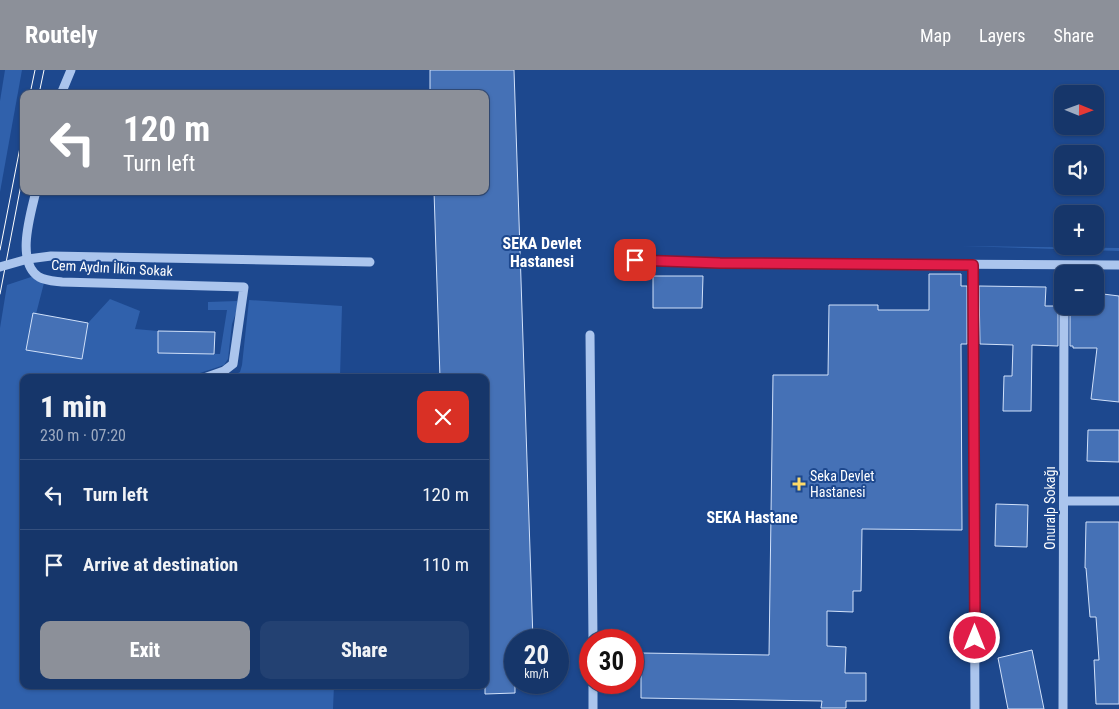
<!DOCTYPE html>
<html lang="en">
<head>
<meta charset="utf-8">
<style>
  body { margin:0; font-family:"Roboto Condensed",sans-serif; background:#234172; color:#f1f3f6; height:100vh; display:flex; flex-direction:column; font-size:19px; white-space:nowrap }
  * { box-sizing:border-box; margin:0 }
  p { font-size:16px; color:#9eabc1 }
  .icon { flex:none; width:28px; height:28px; fill:none; stroke:currentColor; stroke-width:2; stroke-linecap:round; stroke-linejoin:round }
  .map { position:relative; flex:1; overflow:hidden }
  .sheet { position:absolute; left:20px; top:304px; width:469px; height:315px; display:flex; flex-direction:column; background:#16366a; border-radius:10px; box-shadow:0 1px 4px #0004,0 0 0 1px #35507e }
  .sheet>* { flex:none }
  .top-card { position:absolute; left:20px; top:20px; width:469px; height:105px; border-radius:10px; box-shadow:0 1px 4px #0004,0 0 0 1px #35507e; background:#8c9099; color:#fff; overflow:hidden }
  .needle { width:32px; rotate:91deg }
  .buttons { position:absolute; left:1054px; top:15px; display:grid; gap:10px }
  .buttons a { display:grid; place-items:center; width:50px; height:50px; border-radius:10px; background:#16366a; box-shadow:0 1px 4px #0004,0 0 0 1px #35507e; font-size:25px }
  .speed { position:absolute; left:504px; top:559px; display:flex; gap:10px; font-size:25px; font-weight:700; text-align:center }
  .speed>* { display:grid; place-content:center; width:65px; height:65px; border-radius:50%; background:#16366a; box-shadow:0 1px 4px #0004,0 0 0 1px #35507e; line-height:1 }
  .speed small { font-size:12px; font-weight:400 }
  .speed .limit { border:8px solid #d22; background:#fff; color:#111 }
  .pin { position:absolute; display:grid; place-items:center; width:42px; height:42px; color:#fff; margin:-21px; border-radius:10px; box-shadow:0 2px 8px #0006 }
  .me { position:absolute; width:55px; margin:-28px; rotate:0deg; stroke-linejoin:round; filter:drop-shadow(0 0 4px #0008) }
  .turn { display:flex; align-items:center; gap:18px; height:105px; padding:0 20px; font-size:22px }
  .turn .icon { width:65px; height:65px; stroke-width:2.5 }
  .turn b { display:block; font-size:35px; line-height:42px }
  .round { display:grid; place-items:center; flex:none; width:52px; height:52px; border-radius:10px; background:#234172 }
  .overview { display:flex; align-items:center; justify-content:space-between; height:85px; padding:0 20px }
  h1 { font-size:30px; font-weight:800; line-height:38px }
  .action { display:flex; gap:10px; margin-top:auto; padding:10px 20px }
  .action a { flex:1; height:58px; border-radius:10px; background:#8c9099; color:#fff; font-size:20px; font-weight:800; line-height:58px; text-align:center }
  .action a+a { background:#234172; color:#f1f3f6 }
  ul { padding:0; list-style:none }
  li { display:flex; align-items:center; gap:15px; height:70px; padding:0 20px; border-top:1px solid #35507e }
  li div { flex:1 }
  li b { display:block; font-size:19px }
  li em { font-style:normal }
  header { display:flex; align-items:center; gap:30px; box-sizing:border-box; height:70px; padding:0 25px; background:#8c9099; color:#fff }
  header strong { font-size:24px }
  nav { display:flex; gap:28px; margin-inline-start:auto; font-size:18px }
  .map>svg:first-child { display:block }
  .green { fill:#3061ac }
  .building { fill:#4571b6; stroke:#d1e1fa }
  .lines { fill:none; stroke-linecap:round; stroke-linejoin:round }
  .minor { stroke:#abc5ed; stroke-width:9 }
  .tram { stroke:#fff; stroke-width:1 }
  .minor-bridge { stroke:#abc5ed; stroke-width:9 }
  .route-casing { stroke:#92132f; stroke-width:12 }
  .route { stroke:#e11d48; stroke-width:9 }
  .poi-dot { fill:#fdda69; stroke:#1d488e; stroke-width:2 }
  .labels { text-anchor:middle; dominant-baseline:central; stroke-width:4; stroke-linejoin:round; paint-order:stroke }
  .street-label { font-size:14px; fill:#fff; stroke:#1d488e }
  .poi-label { font-size:14px; fill:#fff; stroke:#1d488e; text-anchor:start }
  .quarter-label { font-size:16px; font-weight:bold; fill:#fff; stroke:#1d488e }
</style>
</head>
<body>
<header>
<strong>Routely</strong>
<nav><a>Map</a><a>Layers</a><a>Share</a></nav>
</header>
<div class="map">
<svg width="1119" height="639" viewBox="0 0 1119 639">
  <rect width="100%" height="100%" fill="#1d488e"/>
  <g class="green">
    <polygon points="5,0 22,0 0,122 0,31"/>
    <polygon points="961,176 1119,178 1119,181"/>
    <polygon points="37,205 45,209 36,244 33,244 26,280 82,289 88,253 110,229 140,241 135,259 158,261 158,283 220,284 227,240 208,240 208,232 237,231 237,240 232,254 228,289 224,295 188,307 24,308 24,615 334,615 333,639 0,639 0,258 7,215"/>
    <polygon points="249,230 342,236 340,307 230,307 240,302 242,295"/>
  </g>
  <g class="building">
    <polygon points="430,0 514,0 533,570 515,570 515,623 485,624 485,308 440,308 434,121 485,121 485,24 430,24"/>
    <polygon points="929,204 961,204 961,216 967,216 967,274 961,274 962,460 862,459 861,521 853,521 853,542 827,541 827,576 846,577 845,603 866,603 866,631 846,631 846,638 821,638 822,631 641,628 641,583 769,585 773,305 828,305 829,235 878,235 878,240 929,240"/>
    <polygon points="653,206 703,206 702,238 653,238"/>
    <polygon points="979,216 1046,217 1045,236 1058,236 1058,276 1032,275 1031,341 1003,341 1004,306 1012,306 1013,275 980,274"/>
    <polygon points="1095,223 1119,226 1119,332 1091,329 1097,278 1073,278 1073,276 1070,276 1070,236 1095,236"/>
    <polygon points="33,243 88,253 82,289 26,280"/>
    <polygon points="158,261 215,262 214,284 158,283"/>
    <polygon points="1088,360 1119,360 1119,392 1087,391"/>
    <polygon points="996,434 1028,435 1027,477 995,476"/>
    <polygon points="1086,452 1119,452 1119,634 1096,634 1094,590 1099,590 1096,547 1090,547 1086,498 1085,498"/>
    <polygon points="1032,580 1044,639 1008,639 998,588"/>
  </g>
  <g class="lines">
    <g class="minor">
      <polyline points="61,24 71,0"/>
      <path d="M36,121C31,143 15,192 39,207C46,211 54,211 62,212L244,217L233,294L224,301L204,308"/>
      <polyline points="635,190 720,193 1119,195"/>
      <polyline points="973,195 975,639"/>
      <polyline points="590,265 593,570"/>
      <polyline points="1064,431 1119,431"/>
      <polyline points="593,612 593,639"/>
      <polyline points="1063,639 1064,236"/>
    </g>
    <g class="tram">
      <polyline points="30,24 35,0"/>
      <polyline points="39,24 44,0"/>
      <polyline points="0,180 24,57"/>
      <polyline points="0,224 24,99"/>
    </g>
    <polyline class="minor-bridge" points="0,197 28,189 51,186 370,192"/>
  </g>
  <g class="lines">
    <g class="route-casing">
      <polyline id="route" points="635,190 720,193 973,195 975,568"/>
    </g>
    <use href="#route" class="route"/>
  </g>
  <path class="poi-dot" d="M796.5 406.5h5v5h5v5h-5v5h-5v-5h-5v-5h5z"/>
  <g class="labels">
    <g class="street-label">
      <text transform="translate(112 198) rotate(3)">Cem Aydın İlkin Sokak</text>
      <text transform="translate(1050 438) rotate(-90)">Onuralp Sokağı</text>
    </g>
    <g class="poi-label">
      <text x="810" y="406">Seka Devlet<tspan x="810" dy="16">Hastanesi</tspan></text>
    </g>
    <g class="quarter-label">
      <text x="542" y="173">SEKA Devlet<tspan x="542" dy="18">Hastanesi</tspan></text>
      <text x="752" y="447">SEKA Hastane</text>
    </g>
  </g>
</svg>
<div class="buttons">
<a><svg class="needle" viewBox="-14 -14 28 28"><path d="M0-13l5 13h-10z" fill="#e53935"/><path d="M0 13l5-13h-10z" fill="#9eabc1"/></svg></a>
<a><svg class="icon" aria-label="sound" viewBox="0 0 24 24"><path d="M4 9h4l5-4v14l-5-4H4zM17 9q2 3 0 6"/></svg></a>
<a>+</a>
<a>−</a>
</div>
<div class="speed"><div>20<small>km/h</small></div><div class="limit">30</div></div>
<div class="pin" style="left:635px;top:190px;background:#d93025"><svg class="icon" aria-label="arrive" viewBox="0 0 24 24"><path d="M6 21V4h12l-3 4 3 4H6"/></svg></div>
<svg class="me" style="left:975px;top:568px" viewBox="-20 -20 40 40"><circle r="17" fill="#e11d48" stroke="#fff" stroke-width="3"/><path d="M0-11L8 9 0 5-8 9z" fill="#fff"/></svg>
<div class="top-card">
<div class="turn"><svg class="icon" aria-label="left" viewBox="0 0 24 24"><path d="M17 20v-9H6M10 6l-5 5 5 5"/></svg><div><b>120 m</b>Turn left</div></div>
</div>
<section class="sheet">
<div class="overview"><div><h1>1 min</h1><p>230 m · 07:20</p></div><a class="round" style="background:#d93025;color:#fff"><svg class="icon" aria-label="close" viewBox="0 0 24 24"><path d="M6 6l12 12M18 6L6 18"/></svg></a></div>
<ul>
<li><svg class="icon" aria-label="left" viewBox="0 0 24 24"><path d="M17 20v-9H6M10 6l-5 5 5 5"/></svg><div><b>Turn left</b></div><em>120 m</em></li>
<li><svg class="icon" aria-label="arrive" viewBox="0 0 24 24"><path d="M6 21V4h12l-3 4 3 4H6"/></svg><div><b>Arrive at destination</b></div><em>110 m</em></li>
</ul>
<div class="action"><a>Exit</a><a>Share</a></div>
</section>
</div>
</body>
</html>
